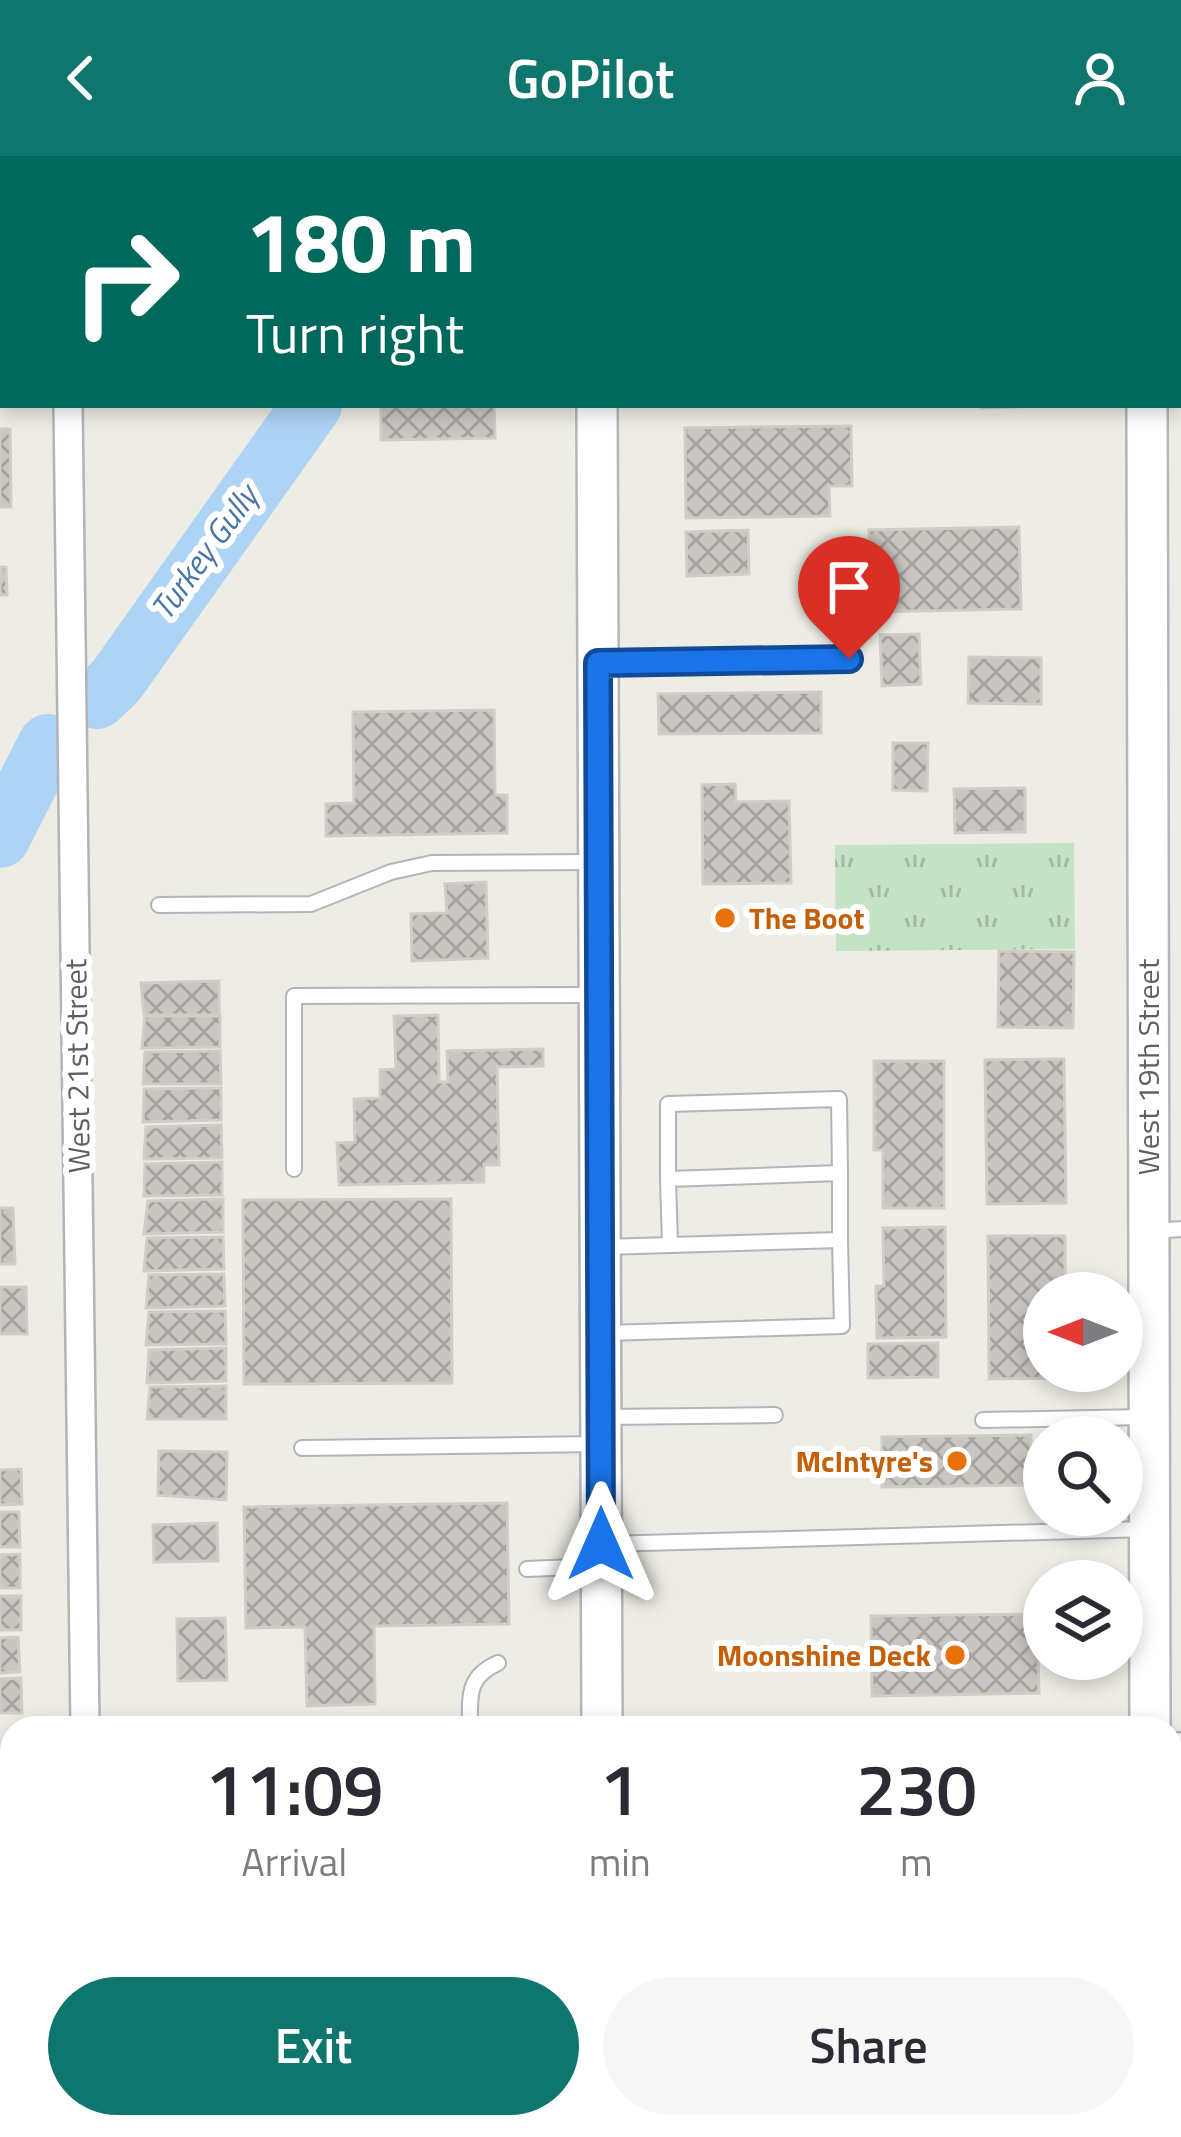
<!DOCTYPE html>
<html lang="en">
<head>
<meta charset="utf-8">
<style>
  body { margin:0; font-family:"Titillium Web",sans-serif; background:#f7f7f7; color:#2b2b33; height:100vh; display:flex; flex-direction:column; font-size:45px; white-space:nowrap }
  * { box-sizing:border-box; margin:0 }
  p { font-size:39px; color:#7c7c81 }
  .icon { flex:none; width:66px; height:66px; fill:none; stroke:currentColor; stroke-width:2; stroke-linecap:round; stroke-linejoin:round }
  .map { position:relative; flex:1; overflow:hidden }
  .side { position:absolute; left:0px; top:1560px; width:1182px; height:423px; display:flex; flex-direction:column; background:#fff; border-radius:36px 36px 0 0; box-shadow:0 6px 18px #0003 }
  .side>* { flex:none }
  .guide { position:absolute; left:0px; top:0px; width:1182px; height:252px; box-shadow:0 6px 18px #0003; background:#00695c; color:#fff; overflow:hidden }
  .needle { width:78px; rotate:270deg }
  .fabs { position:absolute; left:1023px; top:1116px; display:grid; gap:24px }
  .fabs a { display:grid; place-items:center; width:120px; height:120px; border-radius:50%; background:#fff; box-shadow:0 6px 18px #0003; font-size:60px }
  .pin { position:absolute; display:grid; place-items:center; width:102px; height:102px; color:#fff; margin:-123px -51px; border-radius:50% 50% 50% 0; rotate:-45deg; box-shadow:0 0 12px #0007 }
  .pin .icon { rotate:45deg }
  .me { position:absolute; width:132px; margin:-66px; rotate:0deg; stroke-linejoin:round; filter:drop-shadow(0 0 9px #0008) }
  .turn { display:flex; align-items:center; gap:42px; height:252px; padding:0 48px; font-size:54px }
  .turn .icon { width:156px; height:156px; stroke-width:2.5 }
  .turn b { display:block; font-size:84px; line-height:102px }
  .eta { display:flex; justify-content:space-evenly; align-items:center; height:204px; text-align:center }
  .eta b { font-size:72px; font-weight:600; line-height:84px }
  .primary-button { display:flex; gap:24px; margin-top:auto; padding:24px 48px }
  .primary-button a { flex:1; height:138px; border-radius:72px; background:#0f766e; color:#fff; font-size:48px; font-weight:600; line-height:138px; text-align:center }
  .primary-button a+a { background:#f7f7f7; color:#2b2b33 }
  header { display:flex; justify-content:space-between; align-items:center; height:156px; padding:0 48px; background:#0f766e; color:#fff; font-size:54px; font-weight:600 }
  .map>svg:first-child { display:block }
  .grass { fill:url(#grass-tufts) }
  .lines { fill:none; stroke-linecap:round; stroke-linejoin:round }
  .river { stroke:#add3f5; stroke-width:60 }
  .building { fill:url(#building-cross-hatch); stroke:#d1cdc4; stroke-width:3 }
  .lane-casing { stroke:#b2b4b8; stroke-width:18 }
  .street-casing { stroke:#b2b4b8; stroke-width:32 }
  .secondary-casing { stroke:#b4b6ba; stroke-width:44 }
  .lane { stroke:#fff; stroke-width:14 }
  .street { stroke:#fff; stroke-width:27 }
  .secondary { stroke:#fff; stroke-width:39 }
  .route-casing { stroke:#114b97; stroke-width:30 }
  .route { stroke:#1a73e8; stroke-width:21 }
  .food-dot { fill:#e8710a; stroke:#fff; stroke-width:4.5 }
  .labels { text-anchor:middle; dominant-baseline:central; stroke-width:12; stroke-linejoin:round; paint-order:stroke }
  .food-label { font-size:30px; font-weight:bold; fill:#c56008; stroke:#fff; text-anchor:end }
  .street-label { font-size:30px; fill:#5d5f63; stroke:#fff }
  .water-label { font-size:33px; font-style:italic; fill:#4c75a5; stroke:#fff }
</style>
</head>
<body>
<header><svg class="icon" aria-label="back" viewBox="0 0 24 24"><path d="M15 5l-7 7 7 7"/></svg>GoPilot<svg class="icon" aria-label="person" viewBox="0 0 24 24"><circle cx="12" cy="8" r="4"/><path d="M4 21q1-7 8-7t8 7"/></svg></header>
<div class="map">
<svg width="1181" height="1981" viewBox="0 0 1181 1981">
  <defs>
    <pattern id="grass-tufts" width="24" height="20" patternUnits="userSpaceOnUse" patternTransform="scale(3)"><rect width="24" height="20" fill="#c4e2c5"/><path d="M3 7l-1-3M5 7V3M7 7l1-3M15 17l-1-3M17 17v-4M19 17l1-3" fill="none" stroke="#a2baa4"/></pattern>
    <pattern id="building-cross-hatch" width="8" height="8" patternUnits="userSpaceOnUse" patternTransform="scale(3)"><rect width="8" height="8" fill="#c9c6c1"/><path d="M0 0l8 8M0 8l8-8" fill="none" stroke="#a6a4a0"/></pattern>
  </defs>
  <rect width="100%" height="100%" fill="#edece5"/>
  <polygon class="grass" points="1074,687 1075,793 836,795 835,689"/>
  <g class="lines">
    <g class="river">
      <polyline points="445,3 446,0"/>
      <polyline points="97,543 116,525 312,249"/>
      <polyline points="0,682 48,588"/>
    </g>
  </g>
  <g class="building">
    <polygon points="237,0 350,0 351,3 237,3"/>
    <polygon points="717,0 840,0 841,3 717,3"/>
    <rect x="0" y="159" width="3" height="62"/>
    <polygon points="381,249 494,249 495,282 381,284"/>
    <polygon points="981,249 1070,249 981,252"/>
    <polygon points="851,270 852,330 829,330 830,360 686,362 685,272"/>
    <polygon points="0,273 10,273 11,351 0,351"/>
    <polygon points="1019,371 1021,453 870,456 869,374"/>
    <polygon points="748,374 749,418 687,420 686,376"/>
    <polygon points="0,411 6,411 7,439 0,439"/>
    <polygon points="919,478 921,528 882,530 880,479"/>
    <polygon points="969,501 1041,502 1041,548 968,547"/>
    <polygon points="821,536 821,577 659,578 658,538"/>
    <polygon points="494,554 495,639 507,639 507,677 326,680 326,648 354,647 353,556"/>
    <polygon points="893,587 928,587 927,635 893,634"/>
    <polygon points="735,628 736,646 789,645 791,727 703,728 702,629"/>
    <polygon points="1025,632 1025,676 955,677 954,633"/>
    <polygon points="486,726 488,802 412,805 411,758 447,757 445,728"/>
    <polygon points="999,795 1074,796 1073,872 998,871"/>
    <polygon points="219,825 219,859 144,859 141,827"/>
    <polygon points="438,859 439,926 448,926 447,895 543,893 543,910 497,911 499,1009 484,1009 484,1026 339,1029 337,987 355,986 354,943 380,942 380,914 396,913 394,860"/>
    <polygon points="145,860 220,860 220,891 142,892"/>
    <polygon points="220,895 221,928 143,928 145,896"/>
    <polygon points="1064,903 1066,1047 987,1048 985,904"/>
    <polygon points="874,905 944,905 944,1052 883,1052 883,994 874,994"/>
    <polygon points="221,932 221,964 143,966 144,933"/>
    <polygon points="221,969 222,1002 144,1003 146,971"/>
    <polygon points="222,1006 222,1039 144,1040 145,1008"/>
    <polygon points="223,1043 223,1076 144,1078 148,1045"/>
    <polygon points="451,1043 452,1227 244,1228 243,1044"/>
    <polygon points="0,1052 13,1052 15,1108 0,1108"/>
    <polygon points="945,1071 946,1181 877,1182 876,1130 884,1130 883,1072"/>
    <polygon points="988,1080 1065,1080 1065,1137 1044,1137 1044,1215 1066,1215 1066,1222 989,1223"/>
    <polygon points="223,1081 224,1113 144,1115 147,1082"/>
    <polygon points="224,1118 225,1150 146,1152 149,1119"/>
    <polygon points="0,1131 26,1131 27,1178 0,1178"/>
    <polygon points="225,1155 226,1188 146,1189 149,1156"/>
    <polygon points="938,1187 938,1221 868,1222 868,1188"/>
    <polygon points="226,1192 226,1225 147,1227 149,1194"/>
    <polygon points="226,1230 226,1263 147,1263 150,1231"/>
    <polygon points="1031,1279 1032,1329 882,1331 882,1281"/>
    <polygon points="159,1295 227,1296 226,1344 158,1339"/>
    <polygon points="21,1313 22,1348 0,1349 0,1314"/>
    <polygon points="507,1347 509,1468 374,1470 375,1548 307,1550 305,1471 246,1472 244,1351"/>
    <polygon points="0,1356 19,1356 20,1391 0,1391"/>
    <polygon points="217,1367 218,1405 154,1406 153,1369"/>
    <polygon points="20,1398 20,1432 0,1432 0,1399"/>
    <rect x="0" y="1440" width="21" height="34"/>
    <polygon points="1037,1458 1039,1537 872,1540 871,1460"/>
    <polygon points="225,1462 227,1524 178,1525 177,1463"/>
    <polygon points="18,1481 20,1516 0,1517 0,1482"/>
    <polygon points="21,1522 22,1557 0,1557 0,1523"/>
    <rect x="251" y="1971" width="90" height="10"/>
    <polygon points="832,1971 1033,1971 1042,1981 841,1981"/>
    <polygon points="190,1972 190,1981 73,1981 73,1974"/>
  </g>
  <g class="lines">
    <g class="lane-casing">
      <g id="lane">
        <polyline points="604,507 849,503"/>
        <polyline points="159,749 311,748 391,716 432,707 594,706"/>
        <polyline points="294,1013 294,840 594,839"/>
        <polyline points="668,1023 668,948 839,943 840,1017"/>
        <polyline points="1154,1075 1181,1073"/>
        <polyline points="670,1089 668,1023 840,1017 840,1084"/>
        <polyline points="603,1091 840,1084 842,1170 606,1177"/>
        <polyline points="606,1261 775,1259"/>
        <polyline points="983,1264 1144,1261"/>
        <polyline points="302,1292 597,1288"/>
        <polyline points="606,1388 1148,1373"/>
        <polyline points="527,1413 596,1410"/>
        <path d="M470,1572C470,1542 466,1521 498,1507"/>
        <polyline points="1170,1780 1181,1780"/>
        <polyline points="770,1971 778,1981"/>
      </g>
    </g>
    <g class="street-casing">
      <g id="street">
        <polyline points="65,0 65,3"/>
        <polyline points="68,249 85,1572"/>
        <polyline points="1170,1591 1181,1591"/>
        <polyline points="11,1615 12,1981"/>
      </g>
    </g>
    <g class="secondary-casing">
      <g id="secondary">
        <polyline points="597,0 597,3"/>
        <polyline points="1147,0 1147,3"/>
        <polyline points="597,249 602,1572"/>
        <polyline points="1147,249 1150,1572"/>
        <polyline points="670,1971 675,1981"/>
        <polyline points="1156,1971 1156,1981"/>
      </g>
    </g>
    <use href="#lane" class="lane"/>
    <use href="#street" class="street"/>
    <use href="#secondary" class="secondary"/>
  </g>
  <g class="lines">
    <g class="route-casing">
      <polyline id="route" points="601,1388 598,507 849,503"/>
    </g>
    <use href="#route" class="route"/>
  </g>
  <g class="food-dot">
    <circle cx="725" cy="762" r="12"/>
    <circle cx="957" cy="1305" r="12"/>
    <circle cx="955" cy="1499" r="12"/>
  </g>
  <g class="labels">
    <g class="food-label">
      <text x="749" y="762" text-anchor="start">The Boot</text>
      <text x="933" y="1305">McIntyre's</text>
      <text x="931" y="1499">Moonshine Deck</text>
    </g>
    <g class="street-label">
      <text transform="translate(77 910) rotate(-91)">West 21st Street</text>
      <text transform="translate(1148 911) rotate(-90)">West 19th Street</text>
    </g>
    <g class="water-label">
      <text transform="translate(204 396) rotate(-54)">Turkey Gully</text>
    </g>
  </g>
</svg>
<div class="fabs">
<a><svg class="needle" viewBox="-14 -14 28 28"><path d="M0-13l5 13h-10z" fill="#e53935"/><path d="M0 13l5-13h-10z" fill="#7c7c81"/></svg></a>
<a><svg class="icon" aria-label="search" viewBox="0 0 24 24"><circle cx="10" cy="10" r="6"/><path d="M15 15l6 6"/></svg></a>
<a><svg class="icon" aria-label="layers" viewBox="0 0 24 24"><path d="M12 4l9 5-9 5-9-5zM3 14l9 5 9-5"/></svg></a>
</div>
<div class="pin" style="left:849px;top:503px;background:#d93025"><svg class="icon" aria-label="arrive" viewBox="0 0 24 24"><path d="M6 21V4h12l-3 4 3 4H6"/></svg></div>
<svg class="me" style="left:601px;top:1388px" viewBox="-20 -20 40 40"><path d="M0-17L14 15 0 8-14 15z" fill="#1a73e8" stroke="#fff" stroke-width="4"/></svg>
<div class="guide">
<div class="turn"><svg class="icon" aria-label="right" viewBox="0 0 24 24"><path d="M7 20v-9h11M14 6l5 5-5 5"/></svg><div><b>180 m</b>Turn right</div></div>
</div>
<section class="side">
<div class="eta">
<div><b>11:09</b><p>Arrival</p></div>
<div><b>1</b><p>min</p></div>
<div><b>230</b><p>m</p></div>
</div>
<div class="primary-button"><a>Exit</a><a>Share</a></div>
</section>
</div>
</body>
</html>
